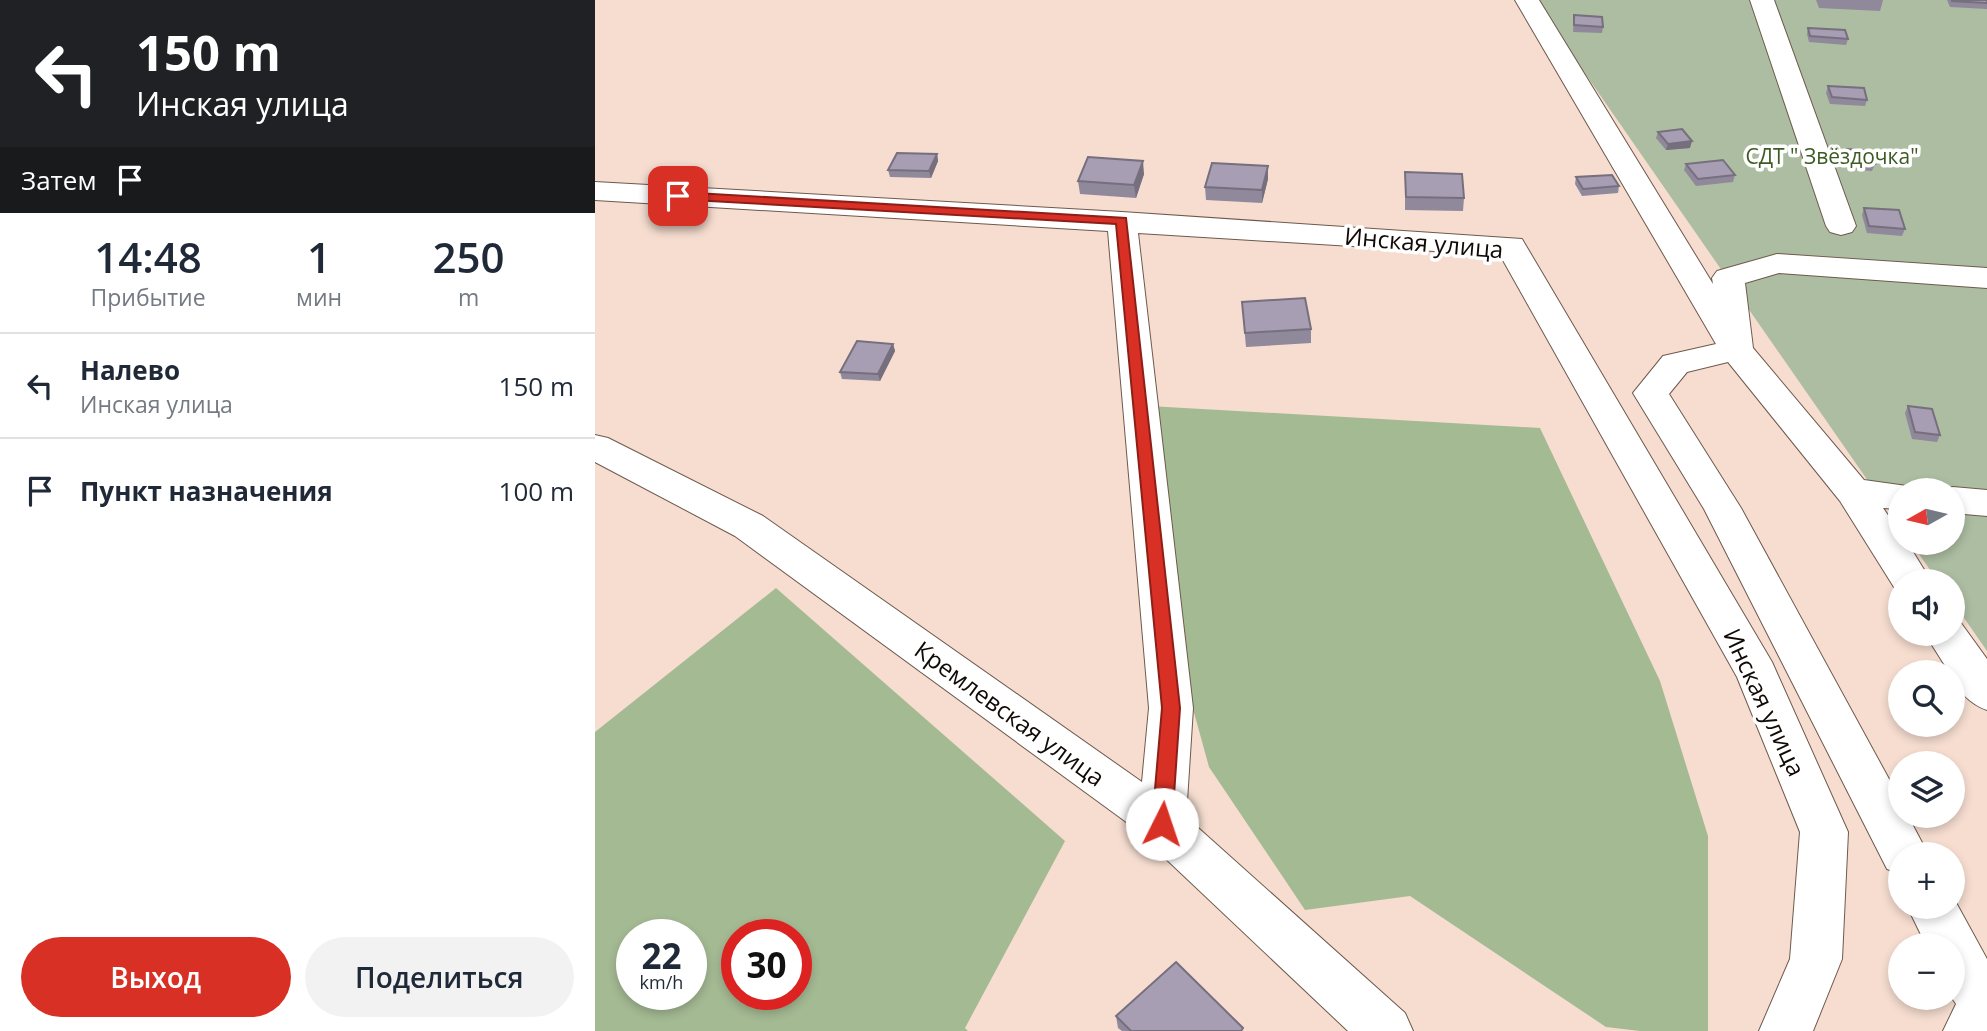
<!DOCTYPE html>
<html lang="ru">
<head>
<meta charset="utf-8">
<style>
  body { margin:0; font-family:"Open Sans",sans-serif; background:#f2f2f3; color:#1f2937; height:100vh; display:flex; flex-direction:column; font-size:26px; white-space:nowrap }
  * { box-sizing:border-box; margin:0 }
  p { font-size:23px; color:#747a83 }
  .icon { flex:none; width:38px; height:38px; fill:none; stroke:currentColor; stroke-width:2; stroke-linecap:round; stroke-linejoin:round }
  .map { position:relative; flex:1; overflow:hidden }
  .details { display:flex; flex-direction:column; background:#fff; width:595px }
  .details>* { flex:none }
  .banner { background:#202124; color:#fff; overflow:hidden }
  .needle { width:46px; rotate:262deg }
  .buttons { position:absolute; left:1293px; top:478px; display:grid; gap:14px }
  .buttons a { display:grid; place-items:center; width:77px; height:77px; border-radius:50%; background:#fff; box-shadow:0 4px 10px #0003; font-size:35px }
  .speed { position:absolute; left:21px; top:919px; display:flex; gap:14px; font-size:35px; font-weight:700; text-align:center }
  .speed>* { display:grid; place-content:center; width:91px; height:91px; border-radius:50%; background:#fff; box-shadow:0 4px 10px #0003; line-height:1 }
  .speed small { font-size:18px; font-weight:400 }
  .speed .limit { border:10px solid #d22; background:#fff; color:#111 }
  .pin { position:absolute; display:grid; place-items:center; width:60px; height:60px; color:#fff; margin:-30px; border-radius:14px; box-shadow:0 4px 10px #0006 }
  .me { position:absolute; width:77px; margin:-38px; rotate:4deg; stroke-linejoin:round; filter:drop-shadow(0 0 5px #0008) }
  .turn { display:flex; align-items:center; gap:24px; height:147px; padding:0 21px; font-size:32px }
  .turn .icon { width:91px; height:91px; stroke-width:2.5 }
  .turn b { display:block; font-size:49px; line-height:60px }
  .then { display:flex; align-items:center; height:66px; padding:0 21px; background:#0003; gap:14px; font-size:26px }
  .eta { display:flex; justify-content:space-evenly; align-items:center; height:119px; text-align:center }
  .eta b { font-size:42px; font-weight:600; line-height:49px }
  .cta { display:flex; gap:14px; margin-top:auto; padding:14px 21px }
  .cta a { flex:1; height:80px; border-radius:42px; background:#d93025; color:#fff; font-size:28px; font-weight:600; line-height:80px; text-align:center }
  .cta a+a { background:#f2f2f3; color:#1f2937 }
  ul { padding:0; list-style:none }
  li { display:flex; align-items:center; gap:21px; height:105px; padding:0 21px; border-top:2px solid #e0e1e3 }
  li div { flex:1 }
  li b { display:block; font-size:26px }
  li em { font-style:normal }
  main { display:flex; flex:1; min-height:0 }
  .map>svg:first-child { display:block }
  .green { fill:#acbda1 }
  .forest { fill:#a4ba93; fill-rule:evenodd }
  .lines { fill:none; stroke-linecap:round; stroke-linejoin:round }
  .minor-casing { stroke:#6e594d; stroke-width:2 }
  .minor { fill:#fff; fill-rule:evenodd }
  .wall { fill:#90889b }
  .shaded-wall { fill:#766f7e }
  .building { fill:#a89eb4; stroke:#766f7e; stroke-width:2 }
  .route { fill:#d93025; stroke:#8d1f18; stroke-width:2 }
  .labels { text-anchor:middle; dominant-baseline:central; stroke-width:7; stroke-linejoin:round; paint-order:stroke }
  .far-park-label { font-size:21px; fill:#3d5b22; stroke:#fff }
  .street-label { font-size:24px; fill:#110906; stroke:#fff }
</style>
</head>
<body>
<main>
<section class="details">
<div class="banner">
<div class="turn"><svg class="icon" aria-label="left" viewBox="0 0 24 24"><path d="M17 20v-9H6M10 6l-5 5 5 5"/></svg><div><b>150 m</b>Инская улица</div></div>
<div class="then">Затем<svg class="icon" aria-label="arrive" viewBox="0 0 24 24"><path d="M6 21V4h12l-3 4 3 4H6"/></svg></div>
</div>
<div class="eta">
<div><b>14:48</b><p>Прибытие</p></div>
<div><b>1</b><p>мин</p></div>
<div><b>250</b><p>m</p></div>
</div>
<ul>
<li><svg class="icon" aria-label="left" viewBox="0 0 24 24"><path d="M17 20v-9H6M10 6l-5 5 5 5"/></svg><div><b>Налево</b><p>Инская улица</p></div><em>150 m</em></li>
<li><svg class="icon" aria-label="arrive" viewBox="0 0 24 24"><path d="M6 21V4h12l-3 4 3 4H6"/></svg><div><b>Пункт назначения</b></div><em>100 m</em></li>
</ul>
<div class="cta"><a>Выход</a><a>Поделиться</a></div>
</section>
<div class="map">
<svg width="1392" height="1031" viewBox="0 0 1392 1031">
  <rect width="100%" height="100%" fill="#f6ddd0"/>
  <polygon class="green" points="939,0 1392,0 1392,651 1358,602 1358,581 1343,581 1316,543 1358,542 1358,490 1306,490 1305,527"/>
  <g class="forest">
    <polygon points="554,406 945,428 1065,681 1113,836 1113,1031 1045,1031 1011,1027 815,896 710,910 614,767 562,578"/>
    <path d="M181,588L470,841L370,1028L373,1031H0V732ZM37,934H96V994H37ZM142,934H201V994H142Z"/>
  </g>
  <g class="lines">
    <g class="minor-casing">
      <g id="minor">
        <polygon points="920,0 944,0 1118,284 1117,278 1122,271 1182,254 1392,268 1392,288 1184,273 1150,283 1158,348 1269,480 1319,487 1321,490 1306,490 1306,509 1288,508 1306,534 1306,542 1312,542 1336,581 1306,581 1306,593 1302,592 1245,501 1133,362 1092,372 1074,394 1146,508 1306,801 1306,816 1313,816 1333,854 1306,854 1306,874 1292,869 1109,509 1038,393 1068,356 1121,344"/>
        <polygon points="1155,0 1179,0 1261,226 1257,232 1246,235 1235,232 1231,226"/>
        <polygon points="0,182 527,212 927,239 1177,662 1253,832 1247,959 1218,1031 1164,1031 1195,959 1205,832 1142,677 905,255 543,233 598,708 591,817 810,1013 818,1031 753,1031 534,824 140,536 0,462 0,435 13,438 168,516 547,782 554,708 513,231 0,200"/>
        <polygon points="1358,487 1392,490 1392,516 1358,513 1358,490 1347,490"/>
        <path d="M1358,620L1366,623L1392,659V710C1377,705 1359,690 1358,672H1354L1330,634H1358Z"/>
        <polygon points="1358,897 1392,959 1392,1031 1348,1031 1361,1004 1357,998 1358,945 1331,945 1312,906 1358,906"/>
      </g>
    </g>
    <use href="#minor" class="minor"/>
  </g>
  <g class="wall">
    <polygon points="1221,0 1288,0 1285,11 1224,8"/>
    <polygon points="1352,0 1392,0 1392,9 1355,7"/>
    <polygon points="979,15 1008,27 1007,33 978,32"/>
    <polygon points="1213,28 1253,39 1251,45 1214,42 1212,34"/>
    <polygon points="1233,86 1272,100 1270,106 1235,104 1231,93"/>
    <polygon points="1063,132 1095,148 1071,150 1061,138"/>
    <polygon points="1252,149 1280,164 1277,171 1253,169 1249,155"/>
    <polygon points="342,154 343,161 336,178 295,177 293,170"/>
    <polygon points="1091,164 1140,175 1138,182 1101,186 1089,170"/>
    <polygon points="810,172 869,198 868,211 810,210"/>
    <polygon points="549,174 541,198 485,194 483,181"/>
    <polygon points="981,177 1024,186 1023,193 987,196 980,184"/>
    <polygon points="673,179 667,203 611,200 610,187"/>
    <polygon points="1269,208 1310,229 1307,236 1272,233 1267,215"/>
    <polygon points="647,302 716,329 716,343 651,347"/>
    <polygon points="298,344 300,351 285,381 247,379 245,372"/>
    <polygon points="1313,406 1345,435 1342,442 1317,439 1310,413"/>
    <polygon points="521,1016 649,1031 527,1031 523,1028"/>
  </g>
  <g class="shaded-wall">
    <polygon points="1097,141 1095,148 1071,150 1073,144"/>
    <polygon points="342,154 343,161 336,178 334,171"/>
    <polygon points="548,161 549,174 541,198 539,185"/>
    <polygon points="673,166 673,179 667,203 667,190"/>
    <polygon points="298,344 300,351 285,381 283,374"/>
  </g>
  <g class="building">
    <polygon points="1357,0 1392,0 1392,3 1357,1"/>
    <polygon points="979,15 1007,17 1008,27 979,25"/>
    <polygon points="1213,28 1250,30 1253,39 1215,36"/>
    <polygon points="1233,86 1269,88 1272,100 1237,97"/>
    <polygon points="1087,129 1097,141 1073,144 1063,132"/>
    <polygon points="1252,149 1275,151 1280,164 1255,162"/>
    <polygon points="302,153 342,154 334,171 293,170"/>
    <polygon points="493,157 548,161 539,185 483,181"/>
    <polygon points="1128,160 1140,175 1103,179 1091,164"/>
    <polygon points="617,163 673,166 667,190 610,187"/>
    <polygon points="810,172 867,174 869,198 811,197"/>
    <polygon points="1017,175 1024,186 988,189 981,177"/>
    <polygon points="1269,208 1304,210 1310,229 1274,226"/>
    <polygon points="710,298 716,329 650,333 647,302"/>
    <polygon points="262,341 298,344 283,374 245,372"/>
    <polygon points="1313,406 1337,409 1345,435 1320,432"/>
    <polygon points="581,962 648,1028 646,1031 536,1031 521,1016"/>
  </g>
  <polygon class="route" points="83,192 531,218 585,708 577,824 574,830 567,832 560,830 557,824 567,708 521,224 79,199 77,196"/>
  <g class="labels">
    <g class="far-park-label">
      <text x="1237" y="156">СДТ " Звёздочка"</text>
    </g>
    <g class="street-label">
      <text transform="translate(829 242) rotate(5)">Инская улица</text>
      <text transform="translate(1170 702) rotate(65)">Инская улица</text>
      <text transform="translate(415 713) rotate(36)">Кремлевская улица</text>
    </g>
  </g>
</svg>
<div class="buttons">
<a><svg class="needle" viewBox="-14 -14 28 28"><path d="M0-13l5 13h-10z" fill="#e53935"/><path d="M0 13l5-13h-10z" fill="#747a83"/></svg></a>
<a><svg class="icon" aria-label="sound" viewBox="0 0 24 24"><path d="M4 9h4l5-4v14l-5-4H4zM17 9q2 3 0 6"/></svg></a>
<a><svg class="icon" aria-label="search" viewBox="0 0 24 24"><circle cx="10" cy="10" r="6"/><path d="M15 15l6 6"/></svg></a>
<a><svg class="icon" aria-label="layers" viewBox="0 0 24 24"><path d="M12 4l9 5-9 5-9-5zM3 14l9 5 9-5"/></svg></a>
<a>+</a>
<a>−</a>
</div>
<div class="speed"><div>22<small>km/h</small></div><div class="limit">30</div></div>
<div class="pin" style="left:83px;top:196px;background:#d93025"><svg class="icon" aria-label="arrive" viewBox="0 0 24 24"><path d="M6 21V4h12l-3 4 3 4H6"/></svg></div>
<svg class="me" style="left:567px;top:824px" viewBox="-20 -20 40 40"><circle r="19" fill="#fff"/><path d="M0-13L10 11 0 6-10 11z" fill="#d93025"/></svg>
</div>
</main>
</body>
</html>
